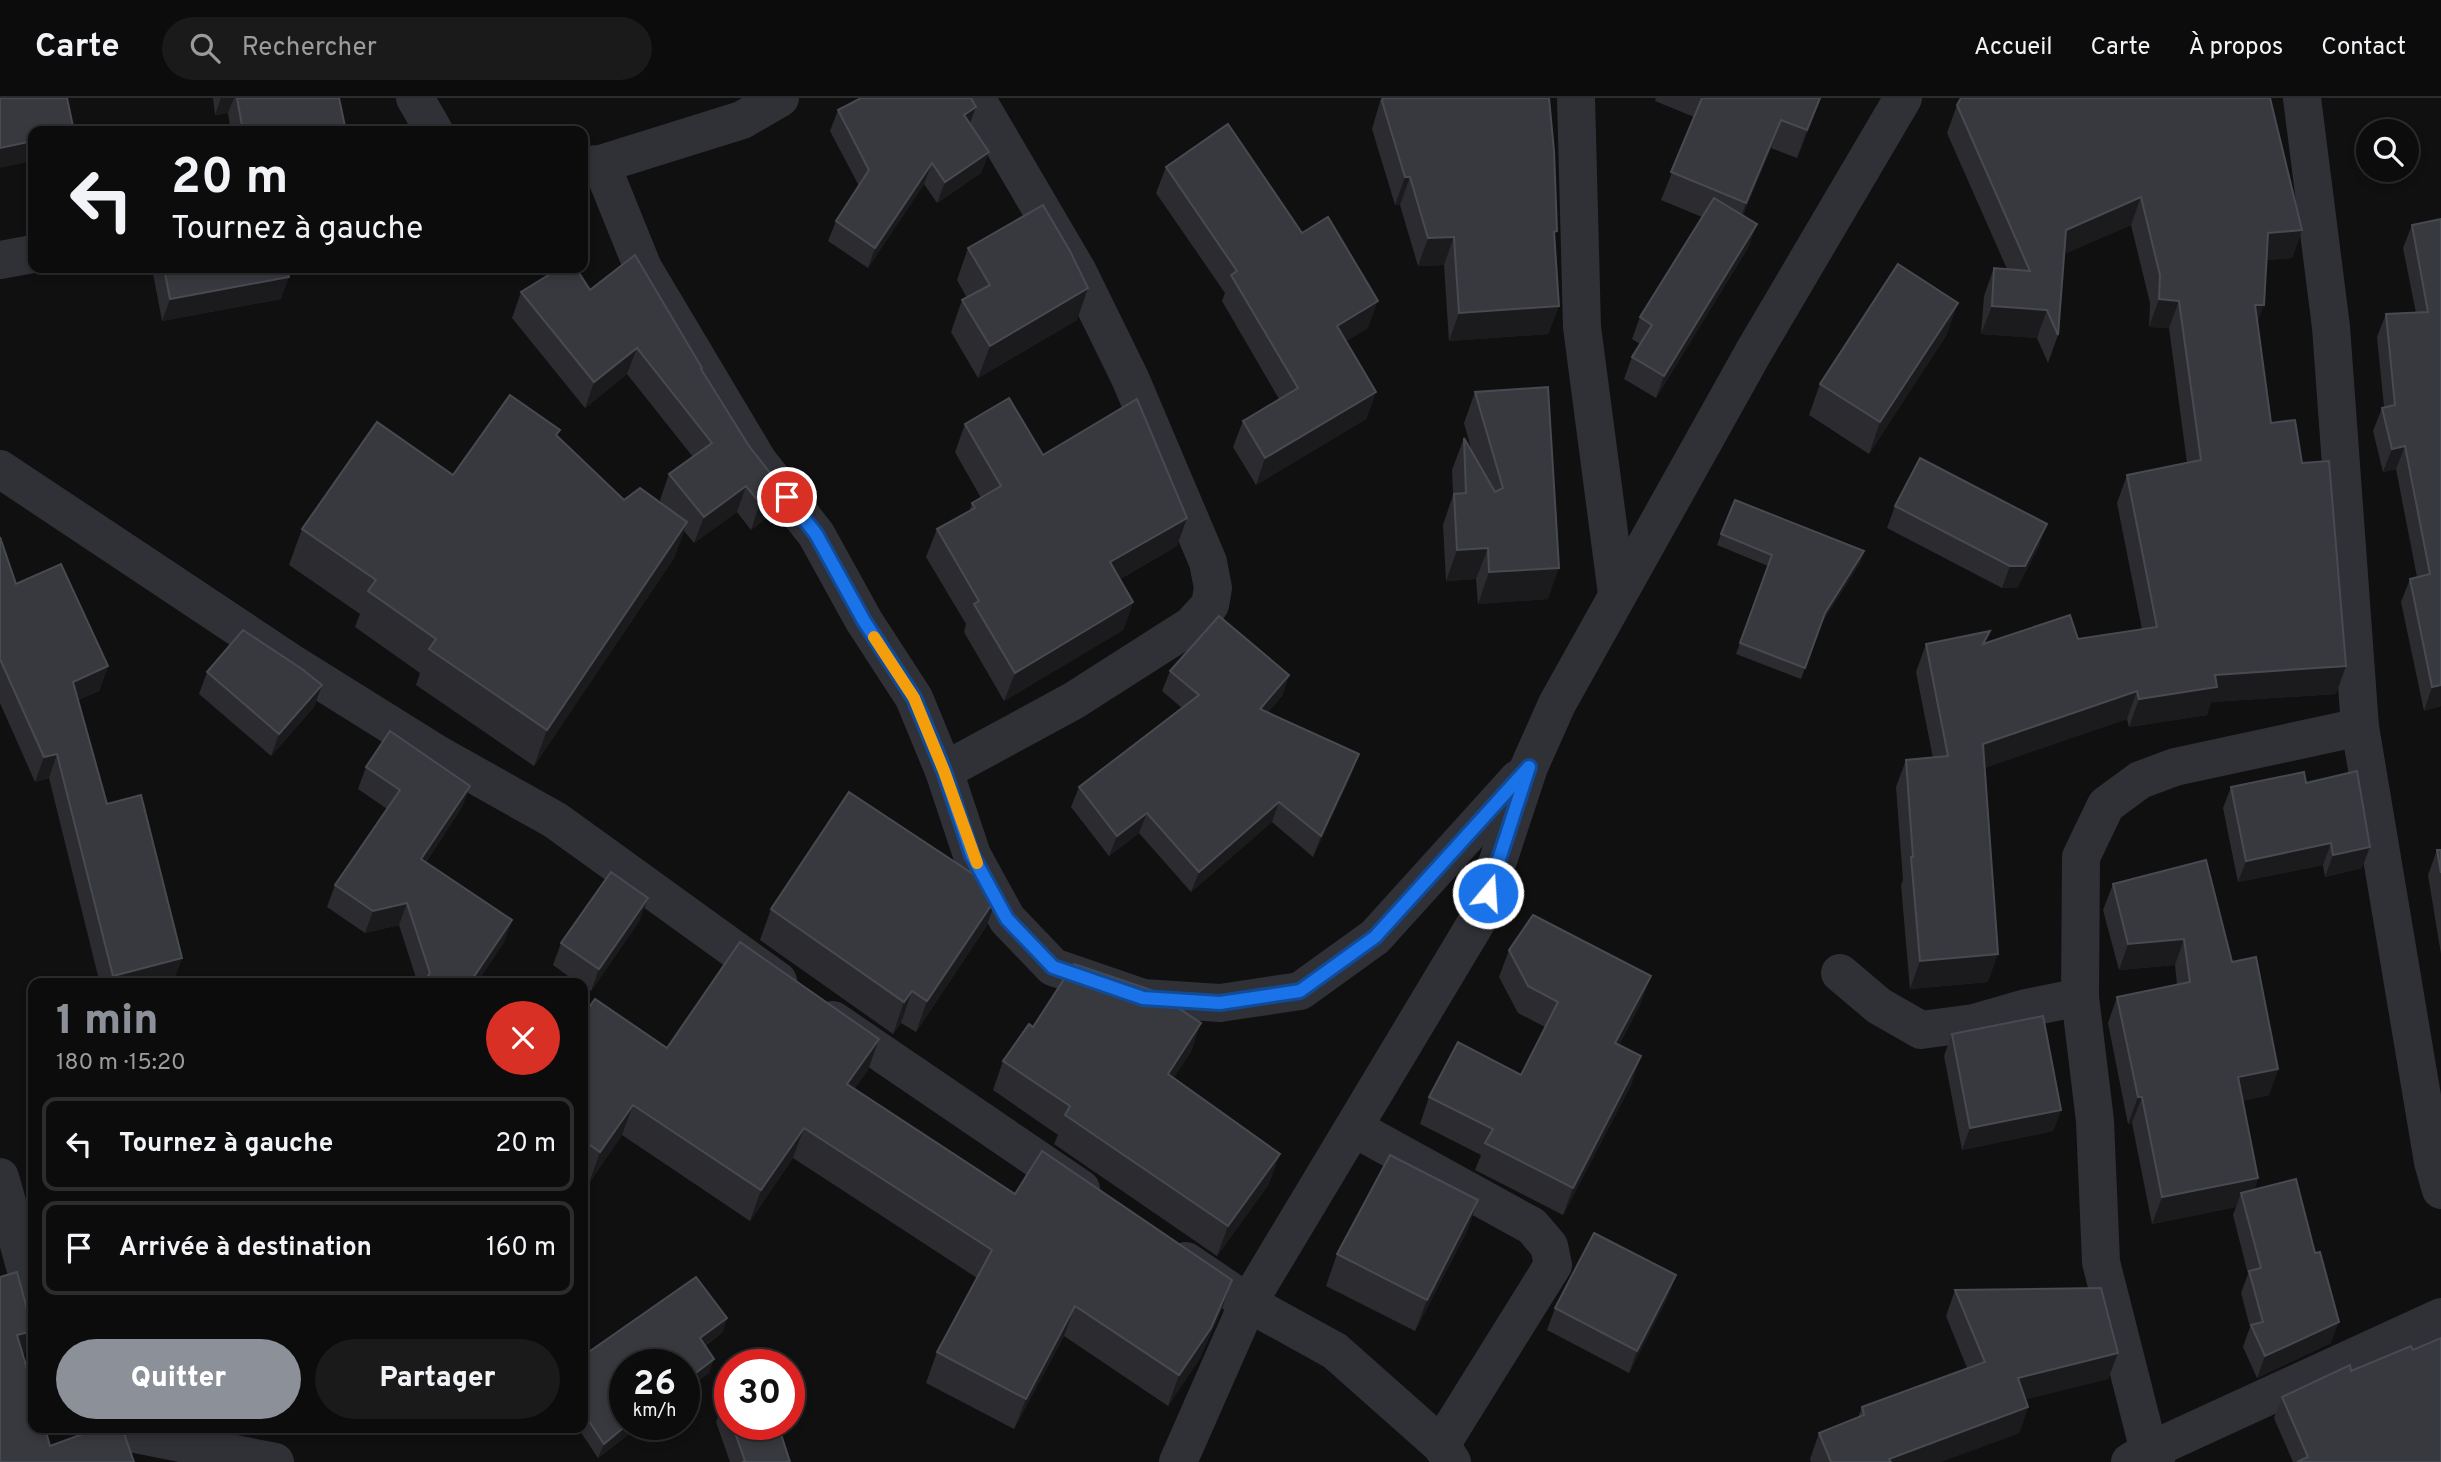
<!DOCTYPE html>
<html lang="fr">
<head>
<meta charset="utf-8">
<style>
  body { margin:0; font-family:Overpass,sans-serif; background:#1a1a1b; color:#f1f3f6; height:100vh; display:flex; flex-direction:column; font-size:26px; white-space:nowrap }
  * { box-sizing:border-box; margin:0 }
  p { font-size:23px; color:#9a9b9d }
  .icon { flex:none; width:38px; height:38px; fill:none; stroke:currentColor; stroke-width:2; stroke-linecap:round; stroke-linejoin:round }
  .map { position:relative; flex:1; overflow:hidden }
  .sheet { position:absolute; left:28px; top:880px; width:560px; height:455px; display:flex; flex-direction:column; background:#0c0c0d; border-radius:14px; box-shadow:0 4px 10px #0003,0 0 0 2px #2c2c2e }
  .sheet>* { flex:none }
  .top-card { position:absolute; left:28px; top:28px; width:560px; height:147px; border-radius:14px; box-shadow:0 4px 10px #0003,0 0 0 2px #2c2c2e; background:#0c0c0d; color:#f1f3f6; overflow:hidden }
  .fabs { position:absolute; left:2356px; top:21px; display:grid; gap:14px }
  .fabs a { display:grid; place-items:center; width:63px; height:63px; border-radius:50%; background:#0c0c0d; box-shadow:0 4px 10px #0003,0 0 0 2px #2c2c2e; font-size:35px }
  .speed { position:absolute; left:609px; top:1251px; display:flex; gap:14px; font-size:35px; font-weight:700; text-align:center }
  .speed>* { display:grid; place-content:center; width:91px; height:91px; border-radius:50%; background:#0c0c0d; box-shadow:0 4px 10px #0003,0 0 0 2px #2c2c2e; line-height:1 }
  .speed small { font-size:18px; font-weight:400 }
  .speed .limit { border:10px solid #d22; background:#fff; color:#111 }
  .pin { position:absolute; display:grid; place-items:center; width:60px; height:60px; color:#fff; margin:-30px; border:4px solid #fff; border-radius:50%; box-shadow:0 2px 7px #0007 }
  .me { position:absolute; width:77px; margin:-38px; rotate:18deg; stroke-linejoin:round; filter:drop-shadow(0 0 5px #0008) }
  .turn { display:flex; align-items:center; gap:24px; height:147px; padding:0 28px; font-size:32px }
  .turn .icon { width:91px; height:91px; stroke-width:2.5 }
  .turn b { display:block; font-size:49px; line-height:60px }
  .round { display:grid; place-items:center; flex:none; width:74px; height:74px; border-radius:37px; background:#1a1a1b }
  .headline { display:flex; align-items:center; justify-content:space-between; height:119px; padding:0 28px }
  h1 { font-size:42px; font-weight:800; line-height:52px; color:#8c9099 }
  .button { display:flex; gap:14px; margin-top:auto; padding:14px 28px }
  .button a { flex:1; height:80px; border-radius:42px; background:#8c9099; color:#fff; font-size:28px; font-weight:800; line-height:80px; text-align:center }
  .button a+a { background:#1a1a1b; color:#f1f3f6 }
  ul { padding:0; list-style:none }
  li { display:flex; align-items:center; gap:21px; height:94px; margin:0 14px 10px; padding:0 14px; border:4px solid #2c2c2e; border-radius:14px }
  li div { flex:1 }
  li b { display:block; font-size:26px }
  li em { font-style:normal }
  header { display:flex; align-items:center; gap:42px; box-sizing:border-box; height:98px; padding:0 35px; background:#0c0c0d; border-bottom:2px solid #2c2c2e }
  header strong { font-size:33px }
  nav { display:flex; gap:38px; margin-inline-start:auto; font-size:24px }
  .search { width:490px; height:63px; background:#1a1a1b; display:flex; align-items:center; gap:18px; box-sizing:border-box; padding:0 24px; border-radius:38px; color:#9a9b9d; font-size:26px }
  .map>svg:first-child { display:block }
  .lines { fill:none; stroke-linecap:round; stroke-linejoin:round }
  .minor { stroke:#303137; stroke-width:38 }
  .wall { fill:#2c2c30 }
  .shaded-wall { fill:#1b1b1e }
  .building { fill:#38393e; stroke:#484a51; stroke-width:2 }
  .route-casing { stroke:#114b97; stroke-width:18 }
  .route { stroke:#1a73e8; stroke-width:12 }
  .slow { stroke:#f59e0b; stroke-width:12 }
</style>
</head>
<body>
<header>
<strong>Carte</strong>
<div class="search"><svg class="icon" aria-label="search" viewBox="0 0 24 24"><circle cx="10" cy="10" r="6"/><path d="M15 15l6 6"/></svg>Rechercher</div>
<nav><a>Accueil</a><a>Carte</a><a>À propos</a><a>Contact</a></nav>
</header>
<div class="map">
<svg width="2441" height="1364" viewBox="0 0 2441 1364">
  <rect width="100%" height="100%" fill="#101011"/>
  <g class="lines">
    <g class="minor">
      <polyline points="415,0 434,33"/>
      <polyline points="1576,0 1582,229 1617,496"/>
      <polyline points="2302,0 2331,229 2360,629 2433,1064 2441,1092"/>
      <polyline points="601,66 643,170 758,363 816,436 864,523 914,600 944,673 972,757 1007,821 1053,869 1143,900 1220,905 1300,893 1375,839 1518,681"/>
      <polyline points="583,67 601,66 742,22 780,0"/>
      <polyline points="0,162 33,156"/>
      <polyline points="0,371 290,564 439,657 555,722 778,883"/>
      <polyline points="944,673 1073,603 1192,527 1210,507 1213,490 1208,464 1130,280 1078,174 976,0"/>
      <polyline points="1840,875 1879,908 1921,932 1974,925 2026,910 2080,899"/>
      <polyline points="833,922 1081,1091"/>
      <polyline points="1354,1030 1532,1128 1549,1148 1553,1167 1441,1347"/>
      <polyline points="0,1079 33,1197"/>
      <polyline points="1186,1163 1248,1205 1335,1253 1441,1347 1452,1364"/>
      <polyline points="120,1330 126,1334 275,1364"/>
      <polyline points="1178,1364 1248,1205 1479,820 1529,669 1557,606 1753,255 1903,0"/>
      <polyline points="2130,1364 2149,1353 2441,1219"/>
      <polyline points="2156,1364 2149,1353 2101,1164 2095,1023 2080,899 2081,759 2106,707 2140,682 2175,669 2360,629"/>
    </g>
  </g>
  <g class="wall">
    <polygon points="213,0 339,0 346,33 231,33 228,15 215,17"/>
    <polygon points="1381,0 1549,0 1555,140 1559,208 1548,236 1449,243 1444,167 1418,168 1400,107 1395,107 1372,31"/>
    <polygon points="1656,0 1821,0 1797,60 1771,50 1743,117 1749,148 1656,300 1624,281 1632,259 1640,246 1632,241 1640,219 1702,119 1661,102 1694,19 1655,3"/>
    <polygon points="1957,7 2302,132 2292,160 2267,162 2257,225 2271,325 2336,596 2211,604 2207,617 2129,629 2127,621 1984,670 1988,884 1910,891 1901,787 1903,782 1896,689 1906,662 1933,660 1916,574 1926,546 1985,545 2078,541 2142,531 2117,405 2127,377 2187,365 2169,230 2149,229 2150,205 2131,127 2064,156 2058,237 2048,265 2037,240 1981,236 1984,198 1994,170 2007,171 1947,35"/>
    <polygon points="976,9 970,26 989,54 981,75 937,105 924,86 868,170 828,143 836,123 859,88 830,33 838,12"/>
    <polygon points="1166,69 1302,135 1368,230 1346,243 1376,294 1366,321 1256,387 1233,349 1243,323 1279,301 1222,203 1225,195 1156,95"/>
    <polygon points="2441,121 2441,608 2424,613 2401,504 2410,481 2417,479 2396,371 2383,374 2373,333 2382,310 2384,309 2377,239 2386,216 2416,215 2403,150 2412,127"/>
    <polygon points="968,150 1077,222 978,280 951,234 962,202 967,200 957,182"/>
    <polygon points="152,170 287,170 281,201 162,223"/>
    <polygon points="590,192 702,270 702,272 772,415 751,432 737,414 694,445 684,433 674,460 534,668 416,587 420,575 355,529 360,516 289,467 302,431 558,339 624,402 663,407 660,402 669,376 693,359 627,276 585,310 512,220 521,194"/>
    <polygon points="1947,236 1869,356 1809,317 1820,286"/>
    <polygon points="1475,294 1548,501 1478,506 1476,481 1446,483 1443,427 1453,397 1452,372 1464,340 1472,354 1464,325"/>
    <polygon points="965,326 1043,357 1177,448 1120,481 1133,504 1123,532 1004,603 964,534 966,526 926,459 937,431 969,413 972,405 981,400 955,354"/>
    <polygon points="1895,408 2039,448 2017,490 2002,490 1887,430"/>
    <polygon points="1721,436 1864,453 1860,465 1821,526 1801,581 1736,556 1768,468 1717,447"/>
    <polygon points="0,439 16,486 108,568 99,593 78,602 107,706 182,860 173,884 169,886 100,886 49,680 35,684 0,605"/>
    <polygon points="1170,573 1289,577 1282,598 1268,614 1351,677 1313,759 1272,724 1191,794 1139,735 1109,758 1071,709 1079,689 1182,610 1162,593"/>
    <polygon points="207,574 322,587 314,609 271,658 199,596"/>
    <polygon points="366,669 470,688 462,709 426,764 512,822 504,844 476,886 418,886 399,827 365,835 327,809 335,787 387,711 358,691"/>
    <polygon points="2306,685 2362,770 2325,779 2323,767 2238,784 2223,710 2231,689"/>
    <polygon points="2437,752 2441,752 2441,856 2428,777"/>
    <polygon points="2113,786 2232,864 2278,971 2269,997 2242,1003 2258,1080 2254,1092 2331,1245 2257,1280 2243,1249 2250,1229 2241,1195 2248,1176 2233,1117 2236,1109 2152,1126 2132,1025 2128,1026 2108,925 2117,899 2177,887 2175,867 2119,872 2103,812"/>
    <polygon points="998,797 986,829 916,934 901,925 893,936 760,842 771,811"/>
    <polygon points="640,822 591,893 583,888 583,886 579,886 553,867 561,845"/>
    <polygon points="1509,852 1641,905 1619,947 1632,985 1563,1117 1475,1072 1481,1057 1420,1026 1429,999 1521,977 1545,929 1518,915 1499,879"/>
    <polygon points="583,918 667,950 868,972 854,991 1015,1096 1232,1182 1221,1213 1200,1260 1168,1308 1064,1238 1014,1331 926,1285 937,1254 977,1180 793,1060 750,1123 622,1037 589,1085 583,1080"/>
    <polygon points="1033,929 1191,954 1173,980 1269,1086 1217,1158 1054,1046 1058,1037 993,992 1003,963"/>
    <polygon points="1952,936 2061,1012 2053,1033 1962,1052 1944,958"/>
    <polygon points="1478,1102 1467,1133 1415,1233 1326,1188 1337,1156"/>
    <polygon points="1955,1192 2118,1255 2108,1281 2026,1301 2028,1309 2019,1335 1940,1364 1811,1364 1810,1361 1819,1335 1858,1319 1862,1309 1967,1270 1946,1218"/>
    <polygon points="1668,1199 1629,1275 1547,1232 1555,1210"/>
    <polygon points="727,1220 722,1235 705,1248 709,1275 625,1326 642,1326 598,1360 578,1330 583,1330 583,1258"/>
    <polygon points="2413,1252 2441,1364 2293,1364 2274,1320 2282,1299"/>
    <polygon points="730,1301 730,1326 773,1326 790,1364 730,1364 716,1324 724,1304"/>
  </g>
  <g class="shaded-wall">
    <polygon points="221,0 234,0 228,15 215,17"/>
    <polygon points="1820,0 1821,0 1797,60 1807,32"/>
    <polygon points="976,9 968,30 964,17"/>
    <polygon points="1781,22 1771,50 1736,133 1746,105"/>
    <polygon points="33,43 33,63 0,70 0,50"/>
    <polygon points="989,54 981,75 937,105 945,84"/>
    <polygon points="932,65 924,86 868,170 875,150"/>
    <polygon points="1405,79 1410,79 1400,107 1395,107"/>
    <polygon points="2141,99 2131,127 2055,160 2066,132"/>
    <polygon points="1757,126 1749,148 1656,300 1664,278"/>
    <polygon points="2302,132 2292,160 2258,163 2268,135"/>
    <polygon points="1454,139 1444,167 1418,168 1428,140"/>
    <polygon points="289,179 281,201 162,223 170,201"/>
    <polygon points="1088,190 1077,222 978,280 990,248"/>
    <polygon points="2159,201 2179,203 2169,230 2149,229"/>
    <polygon points="1378,203 1368,230 1327,254 1337,228"/>
    <polygon points="1958,205 1947,236 1869,356 1880,324"/>
    <polygon points="2255,207 2264,207 2254,235"/>
    <polygon points="1559,208 1548,236 1449,243 1459,215"/>
    <polygon points="1992,208 2047,212 2037,240 1981,236"/>
    <polygon points="637,250 627,276 585,310 594,284"/>
    <polygon points="1376,294 1366,321 1256,387 1265,360"/>
    <polygon points="2405,348 2396,371 2383,374 2392,351"/>
    <polygon points="746,388 737,414 694,445 704,419"/>
    <polygon points="781,389 772,415 751,432 760,405"/>
    <polygon points="1187,420 1177,448 1100,492 1110,464"/>
    <polygon points="687,424 674,460 534,668 547,632"/>
    <polygon points="2047,426 2039,448 2017,490 2002,490 2010,468"/>
    <polygon points="1488,450 1476,481 1446,483 1457,452"/>
    <polygon points="1864,453 1860,465 1821,526 1825,515"/>
    <polygon points="1559,470 1548,501 1478,506 1489,474"/>
    <polygon points="1133,504 1123,532 1004,603 1015,575"/>
    <polygon points="108,568 99,593 64,608 73,584"/>
    <polygon points="2346,568 2336,596 2211,604 2207,617 2129,629 2139,601 2215,577"/>
    <polygon points="1289,577 1282,598 1253,631 1260,611"/>
    <polygon points="322,587 314,609 271,658 279,636"/>
    <polygon points="2441,587 2441,608 2424,613 2432,589"/>
    <polygon points="2137,593 2127,621 1972,674 1983,646"/>
    <polygon points="57,656 49,680 35,684 44,659"/>
    <polygon points="1359,656 1351,677 1313,759 1321,738"/>
    <polygon points="470,688 462,709 413,783 421,761"/>
    <polygon points="1279,704 1272,724 1191,794 1199,774"/>
    <polygon points="1147,715 1139,735 1109,758 1117,738"/>
    <polygon points="2331,745 2323,767 2238,784 2246,763"/>
    <polygon points="2370,749 2362,770 2325,779 2333,757"/>
    <polygon points="998,797 986,829 916,934 927,903"/>
    <polygon points="648,800 640,822 591,893 599,871"/>
    <polygon points="407,805 399,827 365,835 373,813"/>
    <polygon points="512,822 504,844 476,886 469,886"/>
    <polygon points="2184,841 2175,867 2119,872 2128,846"/>
    <polygon points="1998,856 1988,884 1910,891 1920,863"/>
    <polygon points="182,860 173,884 169,886 110,886 113,878"/>
    <polygon points="1651,878 1641,905 1606,972 1615,945"/>
    <polygon points="912,893 901,925 893,936 904,904"/>
    <polygon points="1201,925 1191,954 1157,1005 1168,976"/>
    <polygon points="879,941 868,972 836,1017 847,986"/>
    <polygon points="1641,958 1632,985 1563,1117 1573,1090"/>
    <polygon points="2278,971 2269,997 2228,1006 2238,979"/>
    <polygon points="2138,999 2142,999 2132,1025 2128,1026"/>
    <polygon points="633,1007 622,1037 589,1085 600,1054"/>
    <polygon points="2061,1012 2053,1033 1962,1052 1970,1030"/>
    <polygon points="804,1030 793,1060 750,1123 761,1092"/>
    <polygon points="1280,1056 1269,1086 1217,1158 1228,1128"/>
    <polygon points="2258,1080 2248,1107 2241,1095 2236,1109 2152,1126 2162,1099"/>
    <polygon points="1478,1102 1467,1133 1415,1233 1427,1202"/>
    <polygon points="1676,1177 1668,1199 1629,1275 1637,1253"/>
    <polygon points="1232,1182 1221,1213 1200,1260 1168,1308 1179,1277"/>
    <polygon points="1075,1208 1064,1238 1014,1331 1026,1301"/>
    <polygon points="727,1220 722,1235 694,1255 700,1240"/>
    <polygon points="2339,1224 2331,1245 2257,1280 2265,1258"/>
    <polygon points="33,1233 23,1261 17,1237"/>
    <polygon points="2118,1255 2108,1281 2008,1306 2018,1280"/>
    <polygon points="714,1261 709,1275 684,1294 684,1284"/>
    <polygon points="2028,1309 2019,1335 1940,1364 1888,1364 1889,1361"/>
    <polygon points="628,1326 642,1326 598,1360 604,1346"/>
  </g>
  <g class="building">
    <polygon points="0,0 67,0 74,33 33,33 33,43 0,50"/>
    <polygon points="237,0 339,0 346,33 243,33"/>
    <polygon points="861,0 971,0 976,9 964,17 989,54 945,84 932,65 875,150 836,123 869,72 838,12"/>
    <polygon points="1383,0 1549,0 1554,53 1557,133 1554,134 1559,208 1459,215 1454,139 1428,140 1410,79 1405,79 1382,3"/>
    <polygon points="1702,0 1820,0 1807,32 1781,22 1746,105 1671,74"/>
    <polygon points="1961,0 2270,0 2302,132 2268,135 2264,207 2255,207 2271,325 2295,322 2302,365 2329,363 2346,568 2215,577 2217,589 2139,601 2137,593 1983,646 1998,856 1920,863 1911,759 1913,759 1906,662 1948,658 1926,546 1990,533 1983,546 2070,517 2078,541 2157,529 2127,377 2201,362 2179,203 2159,201 2160,177 2141,99 2066,132 2058,237 2047,212 1992,208 1994,170 2030,173 1957,7"/>
    <polygon points="1228,26 1302,135 1328,119 1378,203 1337,228 1376,294 1265,360 1243,323 1298,290 1231,177 1237,173 1166,69"/>
    <polygon points="1714,100 1757,126 1664,278 1632,259 1652,227 1640,219"/>
    <polygon points="1043,107 1070,153 1088,190 990,248 962,202 990,187 968,150"/>
    <polygon points="2441,121 2441,587 2432,589 2410,481 2430,476 2405,348 2392,351 2382,310 2395,307 2386,216 2428,214 2412,127"/>
    <polygon points="635,157 702,270 701,271 749,348 781,389 760,405 746,388 704,419 669,376 712,345 637,250 594,284 521,194 560,170 576,170 590,192"/>
    <polygon points="1898,166 1958,205 1880,324 1820,286"/>
    <polygon points="164,170 287,170 289,179 170,201"/>
    <polygon points="1548,289 1559,470 1489,474 1488,450 1457,452 1454,396 1466,395 1464,340 1495,394 1503,390 1475,294"/>
    <polygon points="510,297 560,332 556,337 624,402 640,390 687,424 547,632 429,551 436,541 368,493 376,482 302,431 377,324 453,377"/>
    <polygon points="1009,300 1043,357 1137,301 1187,420 1110,464 1133,504 1015,575 974,506 979,503 937,431 975,410 972,405 1001,388 965,326"/>
    <polygon points="1920,360 2047,426 2025,468 2010,468 1895,408"/>
    <polygon points="1735,402 1864,453 1825,515 1805,570 1740,545 1772,457 1721,436"/>
    <polygon points="0,439 16,486 61,466 108,568 73,584 107,706 141,697 182,860 113,878 57,656 44,659 0,561"/>
    <polygon points="1219,518 1289,577 1260,611 1359,656 1321,738 1279,704 1199,774 1147,715 1117,738 1079,689 1199,597 1170,573"/>
    <polygon points="243,532 302,571 322,587 279,636 207,574"/>
    <polygon points="390,633 470,688 421,761 512,822 469,886 422,886 430,875 407,805 373,813 335,787 400,692 366,669"/>
    <polygon points="2357,673 2370,749 2333,757 2331,745 2246,763 2231,689 2304,674 2306,685"/>
    <polygon points="849,694 994,790 998,797 927,903 912,893 904,904 771,811"/>
    <polygon points="2437,752 2441,752 2441,775"/>
    <polygon points="2206,762 2232,864 2256,859 2278,971 2238,979 2258,1080 2162,1099 2142,999 2138,999 2117,899 2190,884 2184,841 2128,846 2113,786"/>
    <polygon points="611,774 648,800 599,871 561,845"/>
    <polygon points="1533,817 1651,878 1615,945 1641,958 1573,1090 1485,1045 1493,1031 1429,999 1458,944 1521,977 1558,904 1528,888 1509,852"/>
    <polygon points="740,844 879,941 847,986 1015,1096 1042,1053 1232,1182 1211,1230 1179,1277 1075,1208 1026,1301 937,1254 992,1152 804,1030 761,1092 633,1007 600,1054 583,1042 583,918 595,901 667,950"/>
    <polygon points="1074,866 1151,892 1201,925 1168,976 1280,1056 1228,1128 1065,1017 1070,1008 1003,963 1029,926 1033,929"/>
    <polygon points="2043,918 2061,1012 1970,1030 1952,936"/>
    <polygon points="1390,1057 1478,1102 1427,1202 1337,1156"/>
    <polygon points="2296,1081 2315,1155 2320,1154 2339,1224 2265,1258 2251,1227 2263,1224 2249,1173 2261,1170 2241,1095"/>
    <polygon points="1594,1135 1676,1177 1637,1253 1555,1210"/>
    <polygon points="17,1174 33,1233 17,1237 33,1291 33,1330 45,1330 50,1348 99,1330 122,1330 134,1364 0,1364 0,1179"/>
    <polygon points="696,1179 727,1220 700,1240 714,1261 684,1284 684,1267 625,1267 625,1326 628,1326 604,1346 583,1314 583,1258"/>
    <polygon points="2101,1190 2118,1255 2018,1280 2028,1309 1889,1361 1891,1364 1831,1364 1819,1335 1864,1317 1862,1309 1985,1264 1955,1192"/>
    <polygon points="2441,1240 2441,1364 2297,1364 2308,1359 2282,1299 2350,1267 2351,1273 2411,1248 2413,1252"/>
    <polygon points="730,1301 730,1321 724,1304"/>
    <polygon points="732,1326 773,1326 774,1332 779,1330 790,1364 742,1364 745,1363"/>
  </g>
  <g class="lines">
    <g class="route-casing">
      <polyline id="route" points="787,399 816,436 864,523 914,600 944,673 972,757 1007,821 1053,869 1143,900 1220,905 1300,893 1375,839 1529,669 1488,795"/>
    </g>
    <use href="#route" class="route"/>
    <polyline class="slow" points="874,539 914,600 944,673 977,765"/>
  </g>
</svg>
<div class="fabs">
<a><svg class="icon" aria-label="search" viewBox="0 0 24 24"><circle cx="10" cy="10" r="6"/><path d="M15 15l6 6"/></svg></a>
</div>
<div class="speed"><div>26<small>km/h</small></div><div class="limit">30</div></div>
<div class="pin" style="left:787px;top:399px;background:#d93025"><svg class="icon" aria-label="arrive" viewBox="0 0 24 24"><path d="M6 21V4h12l-3 4 3 4H6"/></svg></div>
<svg class="me" style="left:1488px;top:795px" viewBox="-20 -20 40 40"><circle r="17" fill="#1a73e8" stroke="#fff" stroke-width="3"/><path d="M0-11L8 9 0 5-8 9z" fill="#fff"/></svg>
<div class="top-card">
<div class="turn"><svg class="icon" aria-label="left" viewBox="0 0 24 24"><path d="M17 20v-9H6M10 6l-5 5 5 5"/></svg><div><b>20 m</b>Tournez à gauche</div></div>
</div>
<section class="sheet">
<div class="headline"><div><h1>1 min</h1><p>180 m · 15:20</p></div><a class="round" style="background:#d93025;color:#fff"><svg class="icon" aria-label="close" viewBox="0 0 24 24"><path d="M6 6l12 12M18 6L6 18"/></svg></a></div>
<ul>
<li><svg class="icon" aria-label="left" viewBox="0 0 24 24"><path d="M17 20v-9H6M10 6l-5 5 5 5"/></svg><div><b>Tournez à gauche</b></div><em>20 m</em></li>
<li><svg class="icon" aria-label="arrive" viewBox="0 0 24 24"><path d="M6 21V4h12l-3 4 3 4H6"/></svg><div><b>Arrivée à destination</b></div><em>160 m</em></li>
</ul>
<div class="button"><a>Quitter</a><a>Partager</a></div>
</section>
</div>
</body>
</html>
